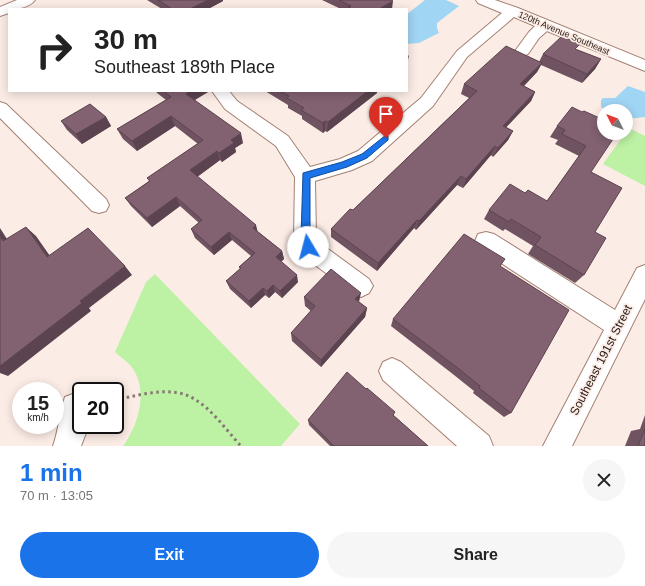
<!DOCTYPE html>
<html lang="en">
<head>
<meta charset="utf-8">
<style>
  body { margin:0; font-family:Arial,sans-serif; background:#f6f6f6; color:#222; height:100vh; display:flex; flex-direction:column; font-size:15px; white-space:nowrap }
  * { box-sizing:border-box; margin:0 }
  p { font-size:13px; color:#767676 }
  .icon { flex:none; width:22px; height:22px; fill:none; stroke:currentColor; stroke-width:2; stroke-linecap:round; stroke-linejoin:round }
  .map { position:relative; height:446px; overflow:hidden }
  .drawer { display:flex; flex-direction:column; background:#fff; flex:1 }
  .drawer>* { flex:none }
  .guide { position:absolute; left:8px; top:8px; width:400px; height:84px; border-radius:0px; box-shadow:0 2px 10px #0003; background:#fff; color:#222; overflow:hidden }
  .needle { width:26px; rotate:312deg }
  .tools { position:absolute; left:597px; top:104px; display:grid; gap:8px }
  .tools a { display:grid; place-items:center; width:36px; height:36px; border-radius:50%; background:#fff; box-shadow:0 2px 10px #0003; font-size:20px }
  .speed { position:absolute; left:12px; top:382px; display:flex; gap:8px; font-size:20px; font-weight:700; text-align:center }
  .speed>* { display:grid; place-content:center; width:52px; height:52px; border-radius:50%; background:#fff; box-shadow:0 2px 10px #0003; line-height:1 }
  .speed small { font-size:10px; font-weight:400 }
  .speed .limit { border:2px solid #111; border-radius:6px; background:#fff; color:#111 }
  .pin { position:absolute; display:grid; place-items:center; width:34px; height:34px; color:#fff; margin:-41px -17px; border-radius:50% 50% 50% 0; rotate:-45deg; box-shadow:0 0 4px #0007 }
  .pin .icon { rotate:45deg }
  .me { position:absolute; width:44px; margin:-22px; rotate:352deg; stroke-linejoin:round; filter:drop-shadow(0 0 3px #0008) }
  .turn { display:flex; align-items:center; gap:14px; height:84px; padding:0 20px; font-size:18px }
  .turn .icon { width:52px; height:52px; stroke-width:2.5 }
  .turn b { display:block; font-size:28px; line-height:34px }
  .round { display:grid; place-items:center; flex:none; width:42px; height:42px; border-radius:21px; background:#f6f6f6 }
  .headline { display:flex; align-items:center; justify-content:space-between; height:68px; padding:0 20px }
  h1 { font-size:24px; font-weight:600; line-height:30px; color:#1a73e8 }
  .primary-button { display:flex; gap:8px; margin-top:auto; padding:8px 20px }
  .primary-button a { flex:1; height:46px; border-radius:24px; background:#1a73e8; color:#fff; font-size:16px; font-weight:600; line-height:46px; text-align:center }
  .primary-button a+a { background:#f6f6f6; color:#222 }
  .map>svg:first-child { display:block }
  .green { fill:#bdf1a4 }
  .water { fill:#a0d5f4 }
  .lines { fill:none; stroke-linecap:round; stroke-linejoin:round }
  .minor-casing { stroke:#a48173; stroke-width:2 }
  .path { stroke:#867873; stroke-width:3; stroke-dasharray:2.5 3.5; stroke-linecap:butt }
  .minor { fill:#fff; fill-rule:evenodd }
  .wall { fill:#705361 }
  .shaded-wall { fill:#5b444f }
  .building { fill:#826171; stroke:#5b444f }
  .route { fill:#1a73e8; stroke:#114b97 }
  .labels { text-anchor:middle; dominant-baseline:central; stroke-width:3.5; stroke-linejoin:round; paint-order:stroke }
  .far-street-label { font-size:9px; fill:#241712; stroke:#fcece6 }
  .near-street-label { font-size:12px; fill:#241712; stroke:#fcece6 }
</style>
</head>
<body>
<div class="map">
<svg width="645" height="446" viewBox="0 0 645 446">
  <rect width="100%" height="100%" fill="#fcece6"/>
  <g class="green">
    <polygon points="629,128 645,136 645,186 603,164"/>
    <path d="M155,274L300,424L281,446H123C139,425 150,386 129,364C125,360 119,356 115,352L146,282Z"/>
  </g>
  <g class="water">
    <polygon points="425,0 446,0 459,6 437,23 437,28 439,33 419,43 407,44 407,14"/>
    <polygon points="628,86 645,92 645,117 627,119 626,111 606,111 601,107 601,100 603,98 615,98"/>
  </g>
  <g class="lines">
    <g class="minor-casing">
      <g id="minor">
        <path d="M17,0H35C29,8 18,9 9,9V13L0,16V7Z"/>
        <polygon points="476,0 495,0 518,8 645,60 645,71 547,31 539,38 528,54 523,56 518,54 515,51 529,32 535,26 514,17 467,57 433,106 372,161 352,170 315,181 316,237 317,241 369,279 373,286 369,293 361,297 353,293 300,254 294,237 295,177 276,146 225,109 212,91 229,91 237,101 288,136 310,167 340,159 358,151 421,98 457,51 502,13 478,3"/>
        <polygon points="0,102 6,104 106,199 109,205 106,211 99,213 92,211 0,118"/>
        <polygon points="486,232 494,234 615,310 637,268 645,265 645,299 572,446 543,446 604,330 478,248 475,241 478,234"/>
        <polygon points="392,358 401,362 489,436 493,446 457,446 383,380 379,371 383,362"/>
        <path d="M75,393L81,396V425H87L86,433L81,446H53C59,430 59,413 65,397Z"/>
      </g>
    </g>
    <path class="path" d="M115,400C135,396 158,389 179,393C205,398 224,428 241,446"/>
    <use href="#minor" class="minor"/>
  </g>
  <g class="wall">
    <polygon points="147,0 223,0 223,1 208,9 162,9"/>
    <polygon points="322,0 391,0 392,9 341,9"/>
    <polygon points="577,50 601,59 595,69 582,83 541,65 537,72 524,86 535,92 531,101 506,127 513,131 508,140 493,157 491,155 463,188 457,185 416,230 414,228 377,271 331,237 331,229 353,210 469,98 461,94 464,84 539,62 543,54"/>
    <polygon points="156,91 208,91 208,92 195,100 243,143 235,148 236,152 222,162 220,160 197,177 257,231 282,251 284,259 281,262 298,282 282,298 275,292 269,298 265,295 251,308 230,289 226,281 240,269 239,267 251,256 232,240 214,255 195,238 191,229 199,223 180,206 152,227 131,206 125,198 149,181 147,178 198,144 175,126 137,151 123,139 117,129 166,100 157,93"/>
    <polygon points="265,91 377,91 377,93 327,132 325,131 323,133 302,119 302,116 288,108 288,105"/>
    <polygon points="582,112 591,172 595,232 584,275 575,283 528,254 533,246 505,229 503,231 484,219 489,210 525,193 547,201 579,156 555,144 558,140 550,137 557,126"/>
    <polygon points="106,117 111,126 82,144 67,130 61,121"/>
    <polygon points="500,266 511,413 504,417 473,393 474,391 454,375 391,326 393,319"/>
    <polygon points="304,297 359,302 367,308 365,317 321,367 292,341 291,333 311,311 305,306"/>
    <polygon points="393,415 428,446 330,446 309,425 308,420"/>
    <polygon points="645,415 645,446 625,446 631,431 640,429"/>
  </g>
  <g class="shaded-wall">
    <polygon points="208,0 223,0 223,1 208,9 190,9"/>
    <polygon points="393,1 392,9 379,9"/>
    <polygon points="409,55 407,65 407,57"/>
    <polygon points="601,59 595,69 582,83 587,74"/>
    <polygon points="542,63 537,72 516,94 520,84"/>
    <polygon points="190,91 208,91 208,92 189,103 186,94"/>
    <polygon points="368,91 377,91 377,93 327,132 328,122"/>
    <polygon points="535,92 531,101 499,135 503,126"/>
    <polygon points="171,116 175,126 137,151 132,141"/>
    <polygon points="106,117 111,126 82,144 76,134"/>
    <polygon points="325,121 325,131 323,133 323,123"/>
    <polygon points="513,131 508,140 493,157 498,148"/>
    <polygon points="241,133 243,143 235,148 236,152 222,162 219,153 231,140"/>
    <polygon points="495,146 491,155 463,188 466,179"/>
    <polygon points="217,151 220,160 193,180 190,170"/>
    <polygon points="461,176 457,185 416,230 419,221"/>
    <polygon points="176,197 180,206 152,227 147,218"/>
    <polygon points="417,220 414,228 377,271 378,263"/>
    <polygon points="256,225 258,233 253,228"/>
    <polygon points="26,227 36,236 57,266 47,257"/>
    <polygon points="0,228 14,250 3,241 0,236"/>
    <polygon points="229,232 232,240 214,255 211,247"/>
    <polygon points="282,251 284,259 277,265 276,257"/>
    <polygon points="125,266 132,275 89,308 91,311 8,376 0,373 0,366 80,301"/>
    <polygon points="297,275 298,282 282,298 280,291"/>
    <polygon points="273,285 275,292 269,298 267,291"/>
    <polygon points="263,288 265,295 251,308 249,301"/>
    <polygon points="361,293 359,302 355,299"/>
    <polygon points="367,308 365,317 321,367 321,360"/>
  </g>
  <g class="building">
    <polygon points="158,0 208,0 190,9 172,9"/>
    <polygon points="339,0 391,0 393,1 379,9 352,9 348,7 351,6"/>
    <polygon points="562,36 580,44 575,49 601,59 587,74 543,54"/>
    <polygon points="506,46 542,63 520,84 535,92 503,126 513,131 498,148 495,146 466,179 461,176 419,221 417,220 378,263 331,229 350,209 353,210 477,91 464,84"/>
    <polygon points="163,91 190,91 186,94 241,133 231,140 234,143 219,153 217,151 190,170 256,225 253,228 282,251 276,257 297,275 280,291 273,285 267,291 263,288 249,301 226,281 241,268 239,267 255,253 229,232 211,247 191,229 202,220 176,197 147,218 125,198 150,181 147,178 203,140 171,116 132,141 117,129 171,97"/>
    <polygon points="280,91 368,91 328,122 325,121 323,123 301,110 304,108 287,98 289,96"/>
    <polygon points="90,104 106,117 76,134 61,121"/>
    <polygon points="572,107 582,112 584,111 604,120 604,133 617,133 591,172 622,188 595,232 606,238 584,275 535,245 541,237 511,219 509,222 489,210 510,184 525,193 528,190 547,201 586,146 562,134 565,130 557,126"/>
    <polygon points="26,227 47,257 88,228 125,266 80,301 82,303 0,366 0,236 3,241"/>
    <polygon points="464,234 505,259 500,266 569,310 511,413 479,388 480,386 459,369 393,319"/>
    <polygon points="331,269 361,293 355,299 367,308 321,360 291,333 315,306 304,297"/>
    <polygon points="347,372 366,389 367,388 395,412 393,415 428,446 334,446 308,420"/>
    <polygon points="645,429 645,446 638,446"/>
  </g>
  <polygon class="route" points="386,135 388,136 388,140 367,158 347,167 310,178 310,237 313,247 312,250 305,250 301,237 303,173 342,162 362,154"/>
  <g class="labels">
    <g class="far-street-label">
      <text transform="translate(564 33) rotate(23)">120th Avenue Southeast</text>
    </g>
    <g class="near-street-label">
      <text transform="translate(601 360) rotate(-63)">Southeast 191st Street</text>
    </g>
  </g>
</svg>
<div class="tools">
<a><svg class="needle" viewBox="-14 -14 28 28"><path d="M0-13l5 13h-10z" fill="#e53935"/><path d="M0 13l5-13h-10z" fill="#767676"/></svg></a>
</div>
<div class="speed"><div>15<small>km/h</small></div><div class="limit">20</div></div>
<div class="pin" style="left:386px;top:138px;background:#d93025"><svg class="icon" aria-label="arrive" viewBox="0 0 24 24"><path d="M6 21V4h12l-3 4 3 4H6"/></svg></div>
<svg class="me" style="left:308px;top:247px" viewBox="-20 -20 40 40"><circle r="19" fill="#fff"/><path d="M0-13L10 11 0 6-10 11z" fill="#1a73e8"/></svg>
<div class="guide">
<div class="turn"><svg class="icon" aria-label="right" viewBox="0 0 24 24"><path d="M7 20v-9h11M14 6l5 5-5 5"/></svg><div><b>30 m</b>Southeast 189th Place</div></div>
</div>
</div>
<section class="drawer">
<div class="headline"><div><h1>1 min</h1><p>70 m · 13:05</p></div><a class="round"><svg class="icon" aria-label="close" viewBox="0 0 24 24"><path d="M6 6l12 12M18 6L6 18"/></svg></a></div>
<div class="primary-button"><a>Exit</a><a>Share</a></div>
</section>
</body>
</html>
